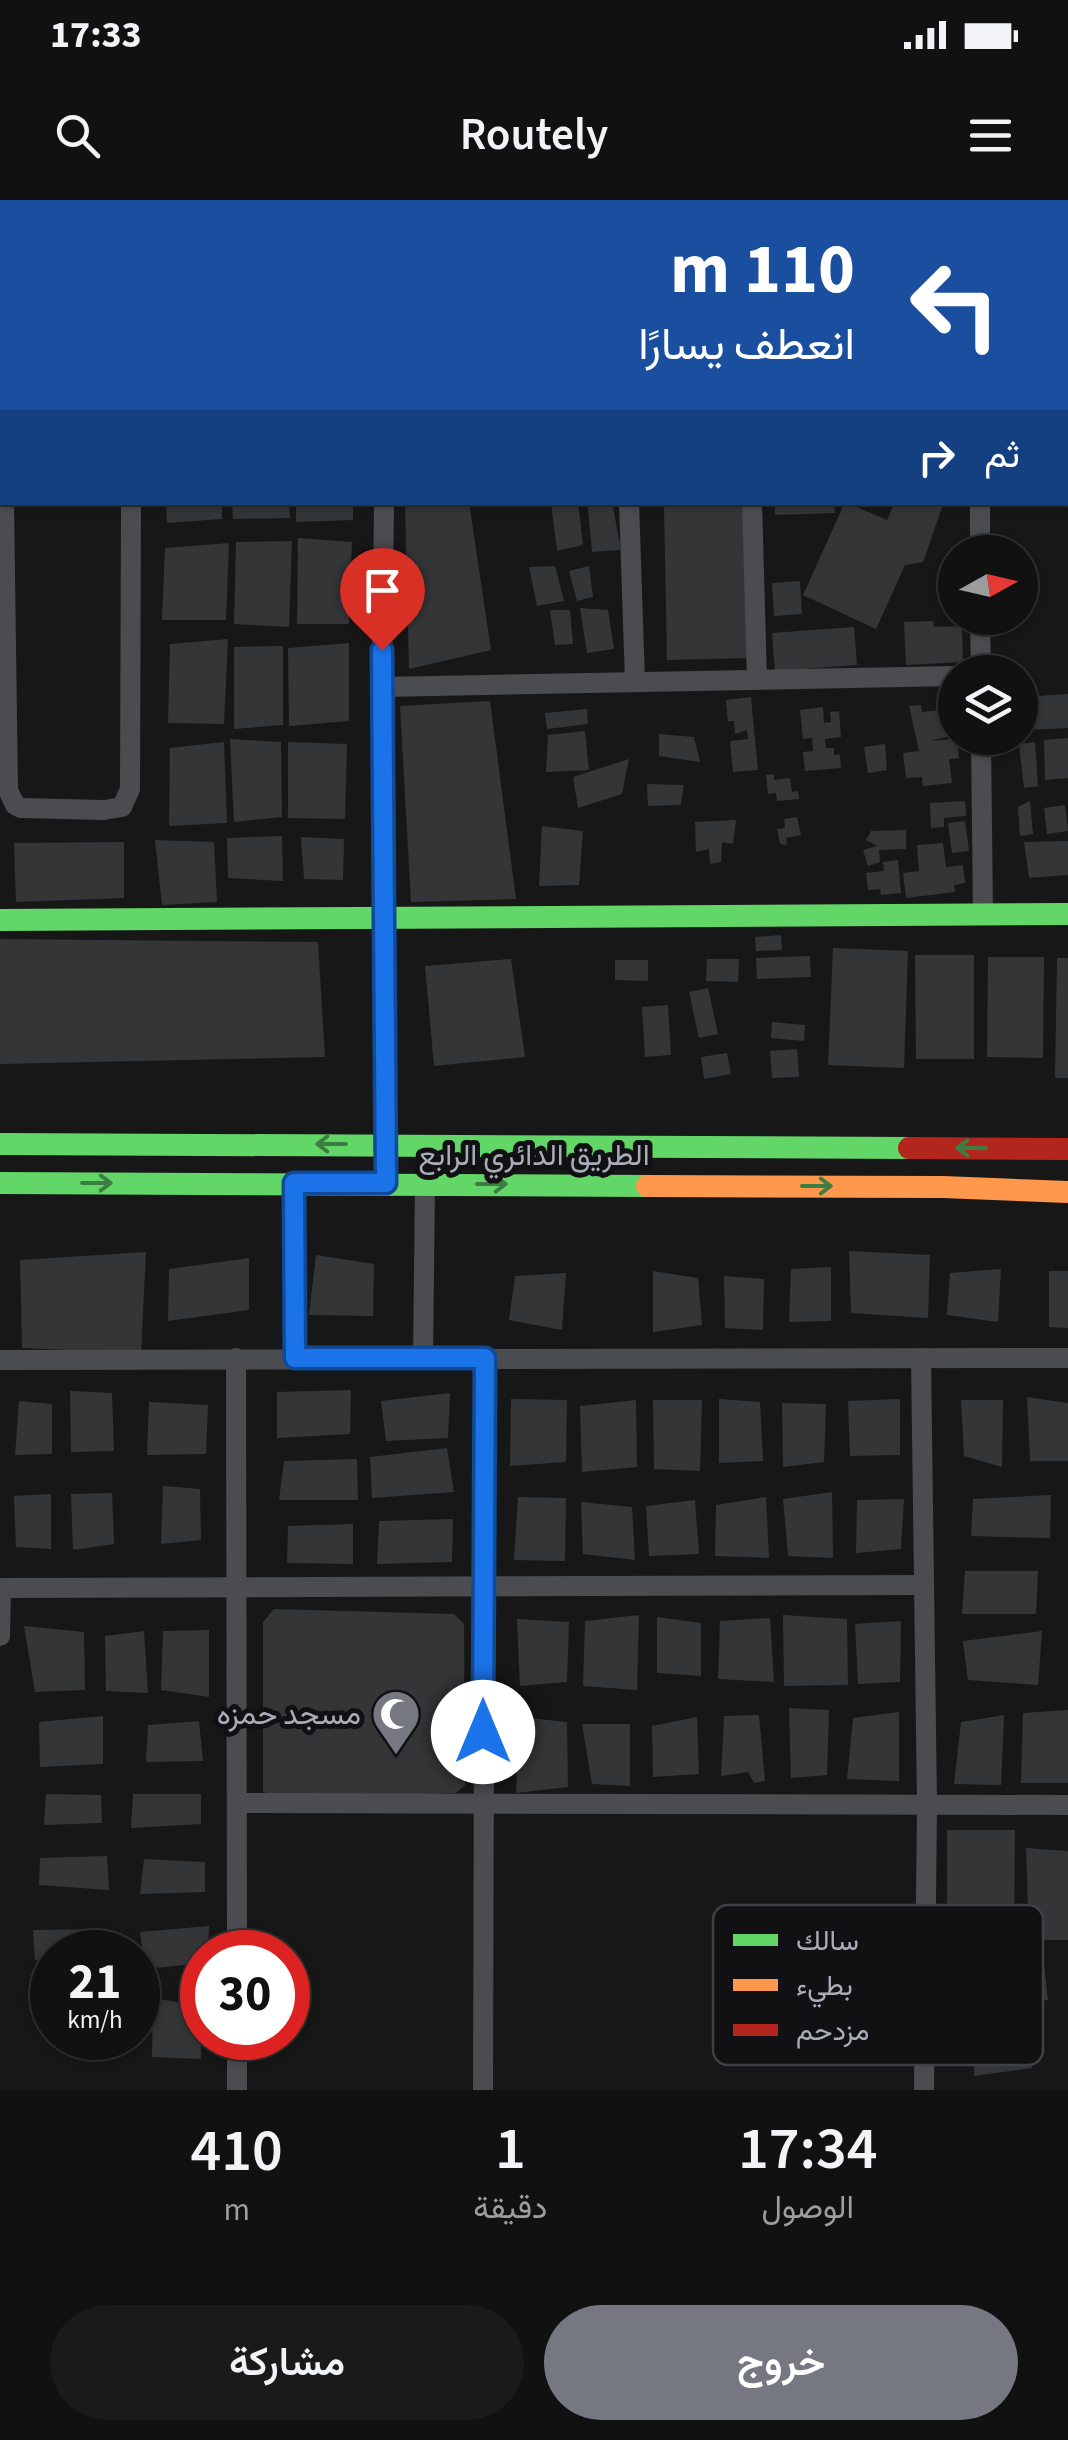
<!DOCTYPE html>
<html lang="ar">
<head>
<meta charset="utf-8">
<style>
  body { margin:0; font-family:"Source Sans 3",Vazirmatn,sans-serif; background:#1a1a1a; color:#f1f3f6; direction:rtl; height:100vh; display:flex; flex-direction:column; font-size:38px; white-space:nowrap }
  * { box-sizing:border-box; margin:0 }
  p { font-size:32px; color:#9c9d9f }
  .icon { flex:none; width:55px; height:55px; fill:none; stroke:currentColor; stroke-width:2; stroke-linecap:round; stroke-linejoin:round }
  .map { position:relative; height:1890px; overflow:hidden; direction:ltr }
  .details { display:flex; flex-direction:column; background:#111; flex:1 }
  .details>* { flex:none }
  .top-card { position:absolute; left:0px; top:0px; width:1070px; height:305px; box-shadow:0 2px 8px #0004,0 0 0 2px #303131; direction:rtl; background:#1a4fa0; color:#fff; overflow:hidden }
  .needle { width:65px; rotate:82deg }
  .fabs { position:absolute; left:938px; top:335px; display:grid; gap:20px }
  .fabs a { display:grid; place-items:center; width:100px; height:100px; border-radius:50%; background:#111; box-shadow:0 2px 8px #0004,0 0 0 2px #303131; font-size:50px }
  .speed { position:absolute; left:30px; top:1730px; display:flex; gap:20px; font-size:50px; font-weight:700; text-align:center }
  .speed>* { display:grid; place-content:center; width:130px; height:130px; border-radius:50%; background:#111; box-shadow:0 2px 8px #0004,0 0 0 2px #303131; line-height:1 }
  .speed small { font-size:25px; font-weight:400 }
  .speed .limit { border:15px solid #d22; background:#fff; color:#111 }
  .pin { position:absolute; display:grid; place-items:center; width:85px; height:85px; color:#fff; margin:-102px -42px; border-radius:50% 50% 50% 0; rotate:-45deg; box-shadow:0 0 10px #0007 }
  .pin .icon { rotate:45deg }
  .me { position:absolute; width:110px; margin:-55px; rotate:0deg; stroke-linejoin:round; filter:drop-shadow(0 0 8px #0008) }
  .turn { display:flex; align-items:center; gap:35px; height:210px; padding:0 50px; font-size:45px }
  .turn .icon { width:130px; height:130px; stroke-width:2.5 }
  .turn b { display:block; font-size:70px; line-height:85px }
  .then { display:flex; align-items:center; height:95px; padding:0 50px; background:#0003; gap:20px; font-size:38px }
  .eta { display:flex; justify-content:space-evenly; align-items:center; height:170px; text-align:center }
  .eta b { font-size:60px; font-weight:600; line-height:70px }
  .action { display:flex; gap:20px; margin-top:auto; padding:20px 50px }
  .action a { flex:1; height:115px; border-radius:60px; background:#757880; color:#fff; font-size:40px; font-weight:600; line-height:115px; text-align:center }
  .action a+a { background:#1a1a1a; color:#f1f3f6 }
  .status { display:flex; justify-content:space-between; align-items:center; height:70px; padding:0 50px; background:#111; direction:ltr }
  .status svg { height:28px; fill:currentColor }
  header { display:flex; justify-content:space-between; align-items:center; height:130px; padding:0 50px; background:#111; font-size:45px; font-weight:600 }
  .map>svg:first-child { display:block }
  .building { fill:#343537 }
  .lines { fill:none; stroke-linecap:round; stroke-linejoin:round }
  .street { stroke:#4b4c50; stroke-width:20 }
  .fast { stroke:#63d668; stroke-width:22 }
  .slow { stroke:#ff974d; stroke-width:22 }
  .jam { stroke:#b3261e; stroke-width:22 }
  .oneway { stroke:#3e7d42 }
  .route-casing { stroke:#114b97; stroke-width:25 }
  .route { stroke:#1a73e8; stroke-width:18 }
  .labels { text-anchor:middle; dominant-baseline:central; stroke-width:10; stroke-linejoin:round; paint-order:stroke }
  .street-label { font-size:30px; fill:#a8adb8; stroke:#111113 }
  .poi-label { font-size:30px; fill:#a8adb8; stroke:#111113; text-anchor:end }
  .key { fill:#111113; stroke:#3e4045; stroke-width:2.5 }
  .key-label { font-size:28px; fill:#a8adb8 }
</style>
</head>
<body>
<div class="status"><b>17:33</b><svg viewBox="0 0 49 12"><path d="M0 12V9h3v3zM5 12V6h3v6zM10 12V3h3v9zM15 12V0h3v12zM26 1h20v11H26zM47 4h2v5h-2z"/></svg></div>
<header><svg class="icon" aria-label="menu" viewBox="0 0 24 24"><path d="M4 6h16M4 12h16M4 18h16"/></svg>Routely<svg class="icon" aria-label="search" viewBox="0 0 24 24"><circle cx="10" cy="10" r="6"/><path d="M15 15l6 6"/></svg></header>
<div class="map">
<svg width="1068" height="1890" viewBox="0 0 1068 1890">
  <rect width="100%" height="100%" fill="#171717"/>
  <g class="building">
    <polygon points="166,302 222,302 222,319 167,323"/>
    <polygon points="232,302 289,302 290,318 233,319"/>
    <polygon points="296,302 353,302 353,320 296,322"/>
    <polygon points="405,302 469,302 491,450 409,469"/>
    <polygon points="578,302 583,345 557,351 551,303"/>
    <polygon points="604,302 612,302 621,350 592,352 588,307"/>
    <polygon points="775,302 834,302 835,313 775,315"/>
    <polygon points="845,302 887,320 895,302 944,302 923,362 905,365 876,429 803,395"/>
    <polygon points="746,305 749,458 667,460 664,307"/>
    <polygon points="298,338 352,342 349,424 297,424"/>
    <polygon points="292,341 289,427 234,424 236,342"/>
    <polygon points="229,343 226,420 162,420 165,348"/>
    <polygon points="555,366 564,401 537,406 529,367"/>
    <polygon points="589,366 593,397 577,401 569,371"/>
    <polygon points="800,381 802,414 774,416 772,383"/>
    <polygon points="580,408 608,410 614,449 587,453"/>
    <polygon points="550,410 570,410 573,444 555,445"/>
    <polygon points="933,421 934,427 962,426 963,462 906,465 904,422"/>
    <polygon points="854,427 857,465 775,471 772,433"/>
    <polygon points="228,439 224,524 168,523 170,444"/>
    <polygon points="349,443 349,521 289,526 288,448"/>
    <polygon points="283,446 283,525 234,529 234,447"/>
    <polygon points="1068,494 1068,528 1023,530 1021,497"/>
    <polygon points="751,497 758,570 733,572 730,541 748,539 747,530 735,534 734,521 728,521 726,500"/>
    <polygon points="490,501 516,699 411,702 400,506"/>
    <polygon points="921,505 922,512 947,509 950,536 930,541 968,538 968,545 958,546 959,558 949,559 952,583 923,586 922,577 906,578 903,553 919,551 909,506"/>
    <polygon points="823,507 824,523 831,522 830,512 839,511 841,537 825,539 826,548 834,548 834,555 840,554 841,568 805,571 803,552 813,551 812,538 803,539 800,510"/>
    <polygon points="587,509 588,524 547,529 545,513"/>
    <polygon points="585,531 589,570 546,572 548,535"/>
    <polygon points="659,534 694,537 700,562 659,556"/>
    <polygon points="1068,538 1068,578 1045,580 1044,540"/>
    <polygon points="230,539 281,542 282,617 234,622"/>
    <polygon points="224,542 227,623 169,626 170,548"/>
    <polygon points="288,542 347,544 345,619 288,618"/>
    <polygon points="1035,542 1038,586 1024,588 1019,544"/>
    <polygon points="885,544 887,570 868,573 864,547"/>
    <polygon points="629,559 622,594 578,608 573,577"/>
    <polygon points="774,574 774,580 790,578 792,592 798,591 799,599 777,601 776,593 768,594 766,575"/>
    <polygon points="647,584 684,585 681,605 648,606"/>
    <polygon points="965,601 966,616 944,618 944,627 931,628 930,603"/>
    <polygon points="1030,601 1033,634 1020,636 1018,607"/>
    <polygon points="1065,605 1068,631 1047,634 1044,608"/>
    <polygon points="797,617 801,635 786,638 787,645 780,644 777,629 785,628 784,619"/>
    <polygon points="736,620 733,644 722,642 721,662 710,664 709,649 696,652 695,622"/>
    <polygon points="965,621 969,651 952,653 948,623"/>
    <polygon points="542,626 583,631 579,685 539,686"/>
    <polygon points="906,630 906,649 879,650 880,662 868,666 863,650 877,646 866,640 871,631"/>
    <polygon points="282,636 283,681 228,678 227,638"/>
    <polygon points="301,637 344,639 343,680 304,679"/>
    <polygon points="155,640 214,642 217,702 162,705"/>
    <polygon points="1068,641 1068,675 1029,678 1024,642"/>
    <polygon points="124,642 124,698 16,702 14,643"/>
    <polygon points="943,643 946,667 963,665 965,683 954,685 955,692 906,698 903,673 919,671 917,645"/>
    <polygon points="898,660 901,693 881,695 880,689 868,690 866,673 884,671 883,662"/>
    <polygon points="781,735 782,750 756,751 755,737"/>
    <polygon points="0,739 318,742 325,857 0,864"/>
    <polygon points="833,748 908,751 904,868 828,865"/>
    <polygon points="915,755 974,755 974,859 916,859"/>
    <polygon points="810,756 811,777 757,779 756,758"/>
    <polygon points="988,757 1044,757 1043,858 987,857"/>
    <polygon points="1057,758 1068,758 1068,878 1055,878"/>
    <polygon points="511,759 525,857 434,866 425,766"/>
    <polygon points="707,759 739,759 738,782 706,781"/>
    <polygon points="615,760 648,760 648,781 615,780"/>
    <polygon points="708,788 718,834 699,838 689,792"/>
    <polygon points="668,805 671,855 645,857 642,807"/>
    <polygon points="772,822 805,825 804,841 771,838"/>
    <polygon points="797,849 799,877 772,878 770,851"/>
    <polygon points="727,853 731,874 704,879 701,857"/>
    <polygon points="849,1051 930,1055 928,1118 851,1113"/>
    <polygon points="146,1052 141,1153 22,1148 20,1060"/>
    <polygon points="316,1055 374,1064 373,1116 309,1115"/>
    <polygon points="249,1058 249,1110 168,1121 169,1069"/>
    <polygon points="831,1067 831,1121 789,1122 791,1069"/>
    <polygon points="1001,1069 998,1122 947,1115 950,1073"/>
    <polygon points="653,1071 698,1078 702,1125 653,1132"/>
    <polygon points="1049,1071 1068,1071 1068,1128 1049,1127"/>
    <polygon points="566,1073 562,1130 509,1120 515,1076"/>
    <polygon points="724,1076 764,1079 763,1130 725,1128"/>
    <polygon points="351,1190 350,1234 277,1238 277,1192"/>
    <polygon points="70,1191 112,1193 114,1251 71,1252"/>
    <polygon points="450,1193 448,1238 386,1241 381,1201"/>
    <polygon points="1027,1197 1068,1203 1068,1261 1030,1261"/>
    <polygon points="511,1199 567,1200 566,1262 510,1266"/>
    <polygon points="719,1199 760,1202 763,1261 719,1263"/>
    <polygon points="900,1199 900,1255 850,1256 848,1201"/>
    <polygon points="636,1200 637,1267 582,1272 580,1206"/>
    <polygon points="653,1200 702,1200 700,1271 654,1269"/>
    <polygon points="961,1200 1003,1200 1002,1267 964,1256"/>
    <polygon points="19,1201 52,1204 52,1254 15,1255"/>
    <polygon points="149,1202 208,1205 206,1254 147,1255"/>
    <polygon points="782,1203 826,1204 824,1262 783,1267"/>
    <polygon points="447,1248 454,1292 372,1298 370,1257"/>
    <polygon points="357,1259 358,1300 279,1300 284,1261"/>
    <polygon points="163,1286 200,1289 201,1340 161,1344"/>
    <polygon points="832,1292 833,1358 788,1356 783,1299"/>
    <polygon points="112,1293 114,1344 73,1350 71,1294"/>
    <polygon points="51,1294 51,1349 16,1347 14,1296"/>
    <polygon points="1051,1295 1050,1338 971,1336 973,1299"/>
    <polygon points="518,1297 566,1298 565,1361 514,1360"/>
    <polygon points="766,1297 769,1358 715,1356 716,1305"/>
    <polygon points="904,1299 901,1349 856,1353 857,1300"/>
    <polygon points="695,1300 699,1354 649,1356 646,1306"/>
    <polygon points="581,1302 632,1307 635,1360 583,1354"/>
    <polygon points="453,1319 452,1362 377,1364 379,1321"/>
    <polygon points="353,1324 353,1364 287,1363 288,1326"/>
    <polygon points="965,1371 1038,1371 1036,1414 962,1414"/>
    <polygon points="274,1409 454,1414 464,1424 465,1585 456,1593 273,1598 263,1591 263,1422"/>
    <polygon points="639,1415 637,1490 583,1486 585,1421"/>
    <polygon points="783,1415 847,1419 848,1485 784,1486"/>
    <polygon points="657,1417 701,1423 701,1476 657,1473"/>
    <polygon points="770,1418 774,1482 718,1479 720,1421"/>
    <polygon points="517,1419 569,1422 567,1482 520,1486"/>
    <polygon points="901,1421 900,1482 858,1484 855,1424"/>
    <polygon points="24,1426 84,1432 85,1490 35,1492"/>
    <polygon points="209,1430 209,1497 161,1490 163,1431"/>
    <polygon points="144,1431 148,1493 106,1491 105,1436"/>
    <polygon points="1042,1431 1038,1485 968,1480 963,1441"/>
    <polygon points="789,1508 829,1510 827,1575 791,1578"/>
    <polygon points="1068,1510 1068,1583 1021,1583 1023,1513"/>
    <polygon points="899,1512 899,1581 847,1579 853,1518"/>
    <polygon points="759,1515 765,1581 754,1583 748,1572 721,1576 724,1516"/>
    <polygon points="1004,1515 1001,1585 954,1584 961,1522"/>
    <polygon points="103,1516 103,1564 40,1567 39,1522"/>
    <polygon points="519,1517 567,1522 568,1587 516,1593"/>
    <polygon points="697,1517 699,1574 653,1577 652,1526"/>
    <polygon points="199,1521 203,1561 146,1562 148,1525"/>
    <polygon points="582,1524 630,1524 630,1586 592,1584"/>
    <polygon points="46,1594 101,1595 102,1623 44,1625"/>
    <polygon points="133,1594 201,1594 201,1624 131,1628"/>
    <polygon points="947,1630 1015,1630 1014,1735 947,1735"/>
    <polygon points="1026,1648 1068,1651 1068,1740 1029,1740"/>
    <polygon points="107,1656 109,1690 39,1685 40,1658"/>
    <polygon points="144,1659 205,1662 205,1692 140,1694"/>
    <polygon points="209,1726 208,1752 202,1752 202,1763 145,1769 140,1732"/>
    <polygon points="106,1729 104,1752 52,1752 52,1759 35,1760 33,1730"/>
    <polygon points="977,1765 1044,1765 1048,1800 976,1808"/>
    <polygon points="153,1798 200,1806 201,1859 152,1857"/>
    <polygon points="975,1827 1030,1833 1032,1868 974,1876"/>
  </g>
  <g class="lines">
    <g class="street">
      <polyline points="3,0 3,2"/>
      <polyline points="388,0 388,2"/>
      <polyline points="434,0 434,2"/>
      <polyline points="0,29 2,29"/>
      <polyline points="4,302 8,590 15,605 21,608 104,610 122,607 130,589 131,302"/>
      <polyline points="384,302 382,487 386,983"/>
      <polyline points="629,302 635,482"/>
      <polyline points="752,302 757,480"/>
      <polyline points="980,302 980,352"/>
      <polyline points="980,418 981,472"/>
      <polyline points="382,487 955,476"/>
      <polyline points="981,538 983,715"/>
      <polyline points="294,983 295,1158"/>
      <polyline points="236,1158 237,1752"/>
      <polyline points="423,1158 425,984"/>
      <polyline points="921,1158 927,1605 924,1890"/>
      <polyline points="0,1160 1068,1158"/>
      <polyline points="0,1388 924,1385"/>
      <polyline points="0,1436 1,1388"/>
      <polyline points="237,1603 1068,1605"/>
      <polyline points="237,1838 237,1890"/>
      <polyline points="483,1890 485,1158"/>
    </g>
    <g class="fast">
      <polyline points="0,720 1068,714"/>
      <polyline points="0,944 909,948"/>
      <polyline points="0,983 647,986"/>
    </g>
    <polyline class="slow" points="647,986 943,987 1068,992"/>
    <polyline class="jam" points="909,948 1068,949"/>
  </g>
  <defs><path id="oneway-shaft" d="M-6 0H5M1.5-3L5.5 0L1.5 3" fill="none" stroke-width="1.6" stroke-linecap="round" stroke-linejoin="round" transform="scale(2.5)"/></defs>
  <g class="oneway">
    <use href="#oneway-shaft" transform="translate(331 944) rotate(180)"/>
    <use href="#oneway-shaft" transform="translate(971 948) rotate(-179)"/>
    <use href="#oneway-shaft" transform="translate(97 983)"/>
    <use href="#oneway-shaft" transform="translate(492 984)"/>
    <use href="#oneway-shaft" transform="translate(817 986)"/>
  </g>
  <g class="lines">
    <g class="route-casing">
      <polyline id="route" points="382,450 386,983 294,983 295,1158 485,1158 483,1532"/>
    </g>
    <use href="#route" class="route"/>
  </g>
  <defs>
    <g id="mosque-pin" transform="scale(2.5)"><path d="M0 17L-7.5 6A9.5 9.5 0 1 1 7.5 6Z" fill="#757880" stroke="#111113"/><path d="M3.5-4.9A6 6 0 1 0 3.5 4.9A5 5 0 1 1 3.5-4.9Z" fill="#fff"/></g>
  </defs>
  <g fill-rule="evenodd">
    <use href="#mosque-pin" x="396" y="1514"/>
  </g>
  <g class="labels">
    <g class="street-label">
      <text x="534" y="955">الطريق الدائري الرابع</text>
    </g>
    <g class="poi-label">
      <text x="361" y="1514">مسجد حمزه</text>
    </g>
  </g>
  <rect x="713" y="1705" width="330" height="160" rx="15" class="key"/>
  <rect x="733" y="1734" width="45" height="12" fill="#63d668"/>
  <rect x="733" y="1779" width="45" height="12" fill="#ff974d"/>
  <rect x="733" y="1824" width="45" height="12" fill="#b3261e"/>
  <g class="key-label">
    <text x="796" y="1750">سالك</text>
    <text x="796" y="1795">بطيء</text>
    <text x="796" y="1840">مزدحم</text>
  </g>
</svg>
<div class="fabs">
<a><svg class="needle" viewBox="-14 -14 28 28"><path d="M0-13l5 13h-10z" fill="#e53935"/><path d="M0 13l5-13h-10z" fill="#9c9d9f"/></svg></a>
<a><svg class="icon" aria-label="layers" viewBox="0 0 24 24"><path d="M12 4l9 5-9 5-9-5zM3 14l9 5 9-5"/></svg></a>
</div>
<div class="speed"><div>21<small>km/h</small></div><div class="limit">30</div></div>
<div class="pin" style="left:382px;top:450px;background:#d93025"><svg class="icon" aria-label="arrive" viewBox="0 0 24 24"><path d="M6 21V4h12l-3 4 3 4H6"/></svg></div>
<svg class="me" style="left:483px;top:1532px" viewBox="-20 -20 40 40"><circle r="19" fill="#fff"/><path d="M0-13L10 11 0 6-10 11z" fill="#1a73e8"/></svg>
<div class="top-card">
<div class="turn"><svg class="icon" aria-label="left" viewBox="0 0 24 24"><path d="M17 20v-9H6M10 6l-5 5 5 5"/></svg><div><b>110 m</b>انعطف يسارًا</div></div>
<div class="then">ثم<svg class="icon" aria-label="right" viewBox="0 0 24 24"><path d="M7 20v-9h11M14 6l5 5-5 5"/></svg></div>
</div>
</div>
<section class="details">
<div class="eta">
<div><b>17:34</b><p>الوصول</p></div>
<div><b>1</b><p>دقيقة</p></div>
<div><b>410</b><p>m</p></div>
</div>
<div class="action"><a>خروج</a><a>مشاركة</a></div>
</section>
</body>
</html>
